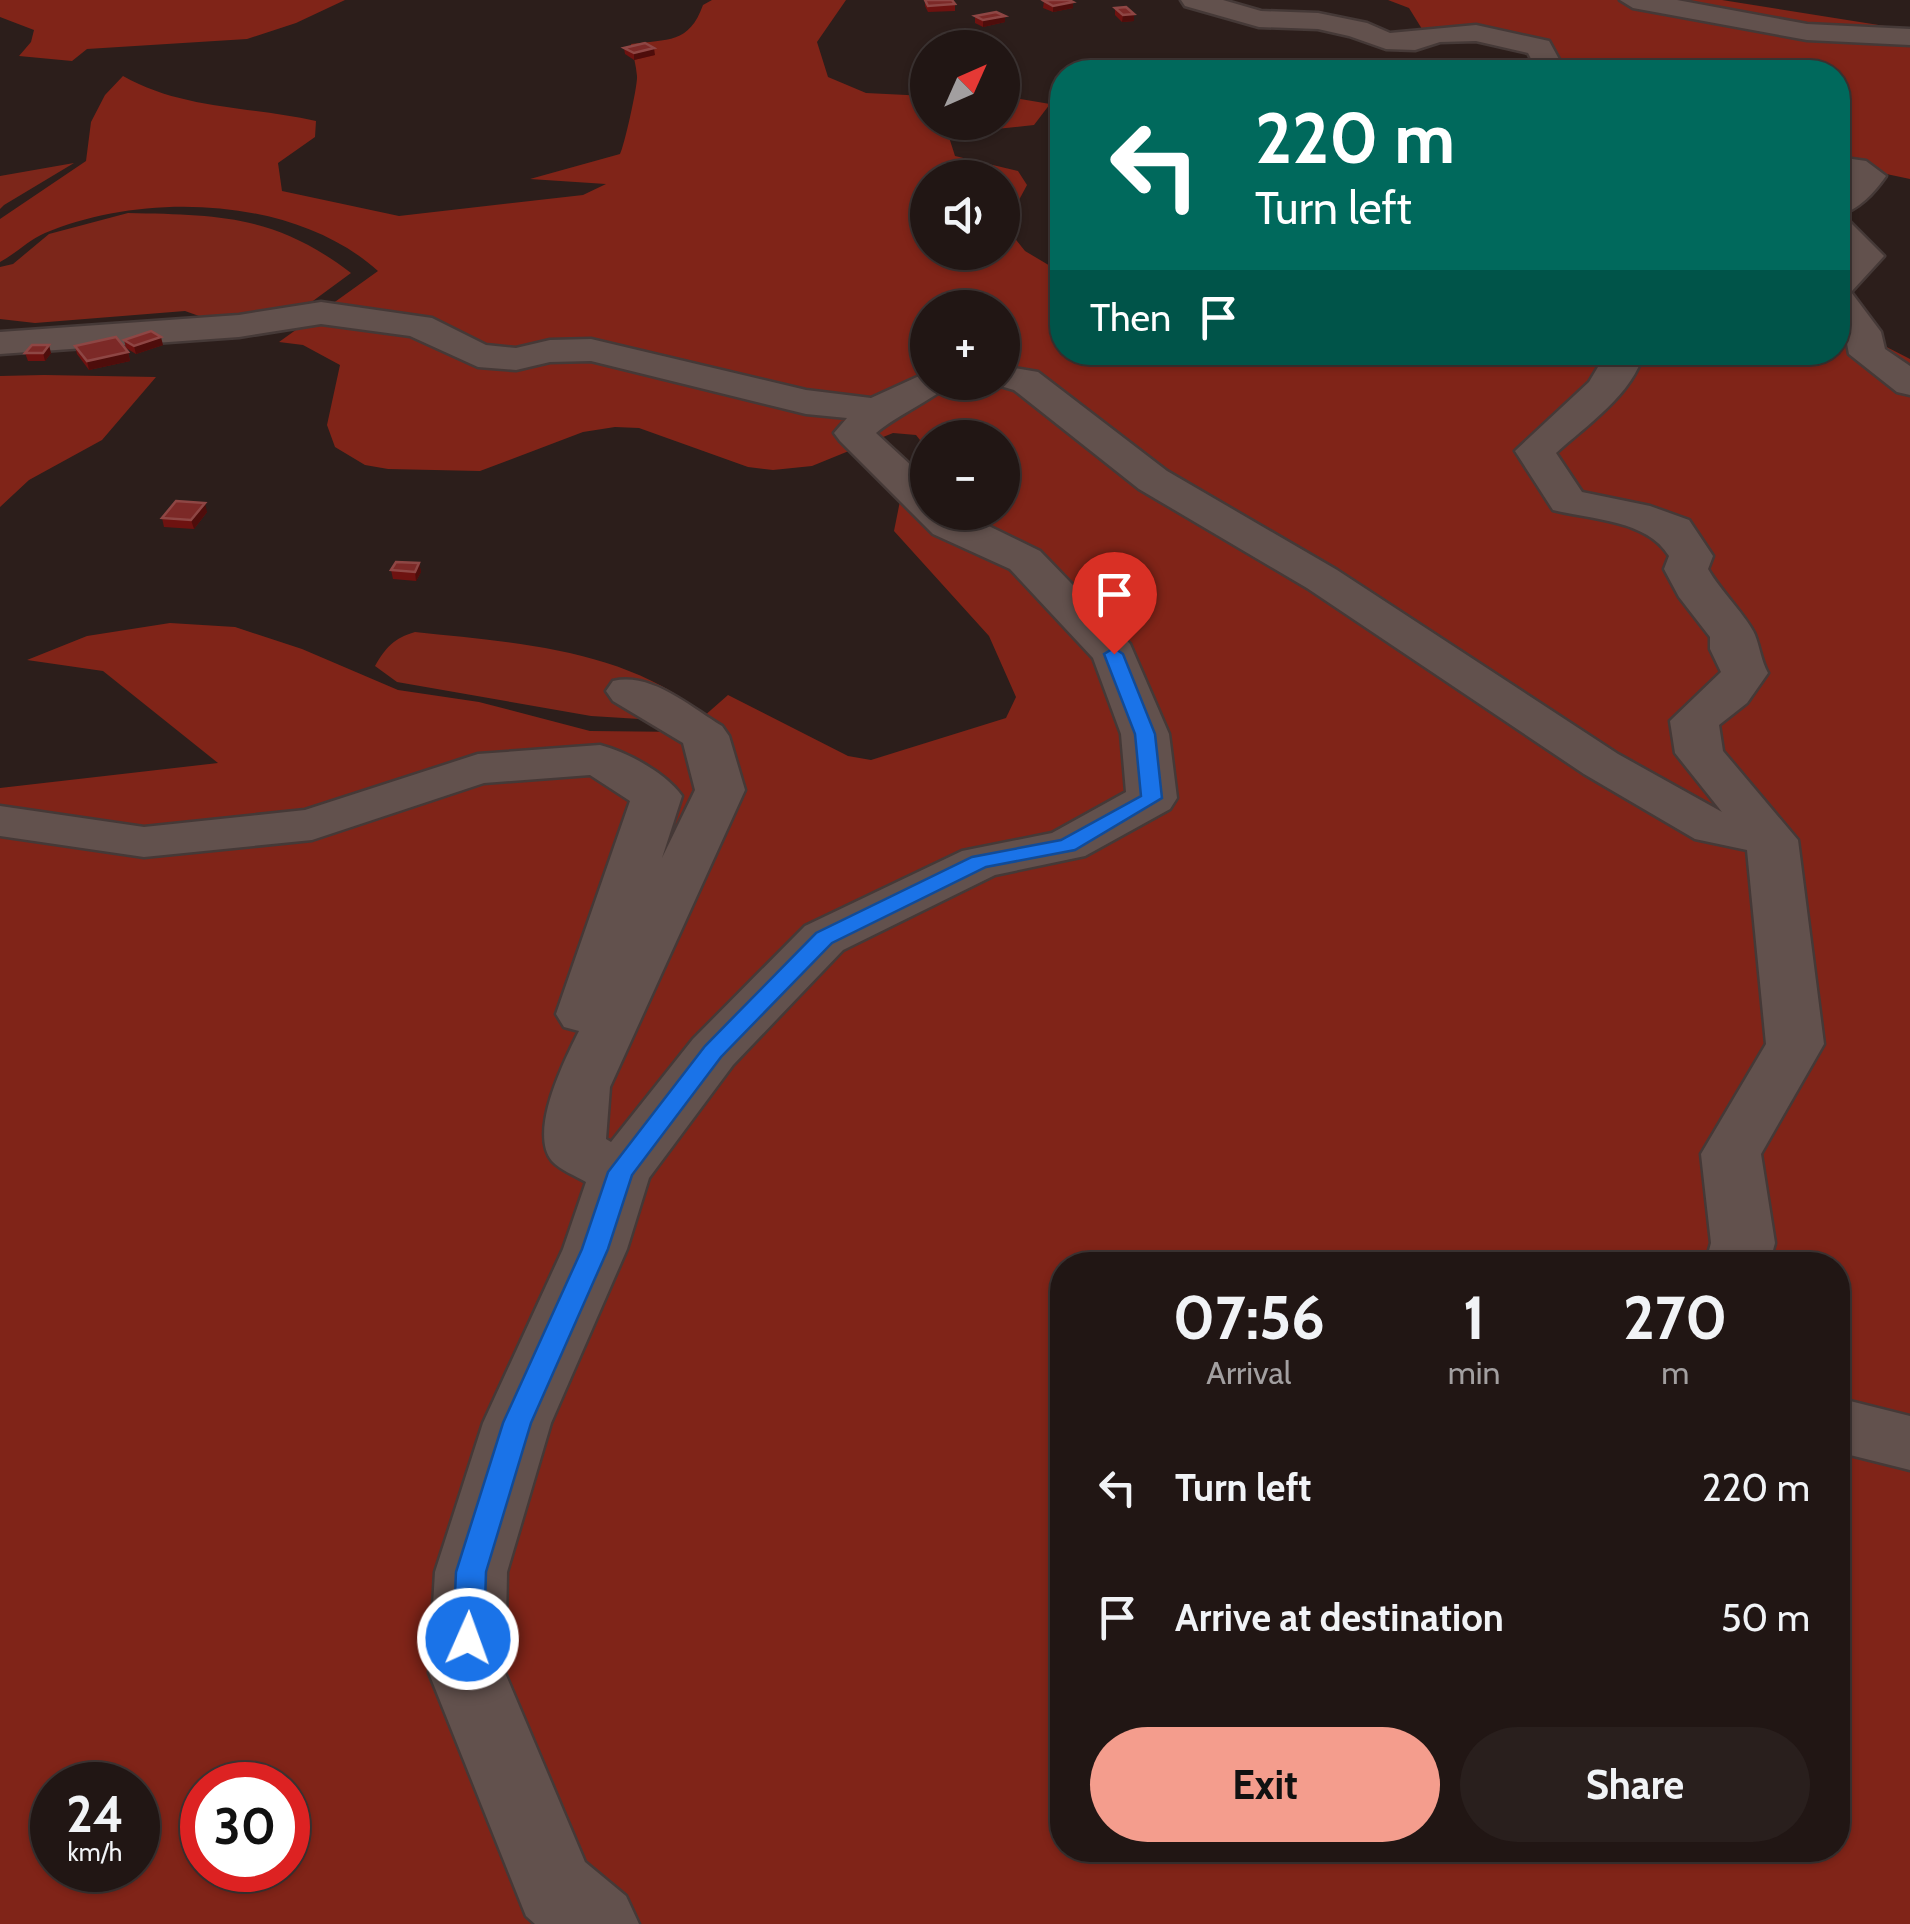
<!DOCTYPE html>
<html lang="en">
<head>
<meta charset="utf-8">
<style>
  body { margin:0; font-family:Cabin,sans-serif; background:#291f1d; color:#f1f3f6; height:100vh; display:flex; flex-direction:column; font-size:38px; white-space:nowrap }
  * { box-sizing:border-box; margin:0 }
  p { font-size:32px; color:#a29fa0 }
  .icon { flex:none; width:55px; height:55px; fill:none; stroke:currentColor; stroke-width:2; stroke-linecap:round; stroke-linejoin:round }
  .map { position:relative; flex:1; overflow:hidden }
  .details { position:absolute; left:1050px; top:1252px; width:800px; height:610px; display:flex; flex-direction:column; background:#211614; border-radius:40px; box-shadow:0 2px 8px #0004,0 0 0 2px #3e3534 }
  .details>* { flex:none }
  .top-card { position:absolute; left:1050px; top:60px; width:800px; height:305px; border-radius:40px; box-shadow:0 2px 8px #0004,0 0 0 2px #3e3534; background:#00695c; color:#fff; overflow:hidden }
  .needle { width:65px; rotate:45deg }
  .fabs { position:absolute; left:910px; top:30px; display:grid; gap:20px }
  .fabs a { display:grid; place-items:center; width:110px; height:110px; border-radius:50%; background:#211614; box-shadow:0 2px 8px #0004,0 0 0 2px #3e3534; font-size:50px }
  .speed { position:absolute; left:30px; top:1762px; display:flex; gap:20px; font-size:50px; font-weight:700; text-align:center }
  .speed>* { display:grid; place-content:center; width:130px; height:130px; border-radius:50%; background:#211614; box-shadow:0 2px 8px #0004,0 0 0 2px #3e3534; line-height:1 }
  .speed small { font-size:25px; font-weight:400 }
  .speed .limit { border:15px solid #d22; background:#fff; color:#111 }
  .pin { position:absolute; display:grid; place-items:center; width:85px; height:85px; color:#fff; margin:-102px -42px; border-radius:50% 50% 50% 0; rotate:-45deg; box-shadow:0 0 10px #0007 }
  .pin .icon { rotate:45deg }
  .me { position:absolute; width:110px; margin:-55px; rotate:2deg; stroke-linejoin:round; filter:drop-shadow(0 0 8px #0008) }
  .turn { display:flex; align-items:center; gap:35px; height:210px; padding:0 40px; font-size:45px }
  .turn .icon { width:130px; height:130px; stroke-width:2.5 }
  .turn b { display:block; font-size:70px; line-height:85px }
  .then { display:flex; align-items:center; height:95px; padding:0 40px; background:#0003; gap:20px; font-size:38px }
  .eta { display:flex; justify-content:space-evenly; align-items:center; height:170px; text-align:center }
  .eta b { font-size:60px; font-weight:700; line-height:70px }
  .button { display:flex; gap:20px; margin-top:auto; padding:20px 40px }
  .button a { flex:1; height:115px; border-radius:60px; background:#f49d8d; color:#111; font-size:40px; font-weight:700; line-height:115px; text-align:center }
  .button a+a { background:#291f1d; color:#f1f3f6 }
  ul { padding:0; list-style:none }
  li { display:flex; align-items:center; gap:30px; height:130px; padding:0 40px }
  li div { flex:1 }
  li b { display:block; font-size:38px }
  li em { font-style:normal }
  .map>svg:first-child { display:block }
  .green { fill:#7c261a }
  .forest { fill:#802418; fill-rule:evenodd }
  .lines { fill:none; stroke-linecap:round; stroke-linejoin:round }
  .minor-casing { stroke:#453937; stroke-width:5 }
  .minor { fill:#62514d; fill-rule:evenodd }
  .wall { fill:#6e1210 }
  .shaded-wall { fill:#4e0d0b }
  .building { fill:#7c2927; stroke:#8e4644; stroke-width:2.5 }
  .route { fill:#1a73e8; stroke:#114b97; stroke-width:2.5 }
</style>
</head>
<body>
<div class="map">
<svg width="1910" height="1924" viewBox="0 0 1910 1924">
  <rect width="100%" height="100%" fill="#2c1e1b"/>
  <g class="green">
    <polygon points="74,163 4,205 0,209 0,176"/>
    <path d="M128,213C220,215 275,215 351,273L302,309L213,321L185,311L35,323L0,319V267L13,264L49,234Z"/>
    <path d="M415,632C508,642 616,648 693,706L690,715L672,721L591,716L397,682L375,666C386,647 394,638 415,632Z"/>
  </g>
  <g class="forest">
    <polygon points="0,0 345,0 296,23 247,39 87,49 72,61 19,56 31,42 34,30 0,17"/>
    <path d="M712,0H846L817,42L828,77L866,93L927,96L928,122H1002L1003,96L1050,104L1034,125L948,134L955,156L1018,171L1027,185L1005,226L1025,251L1062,273V352H1838V289L1856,305L1873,340L1910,359V1924H0V788L218,763L103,671L27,660L87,636L170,623L235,627L302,649L398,690L479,702L590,731L686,732L728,695L848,756L871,760L1006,718L1016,697L989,636L894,531L906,471L920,440L916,435L893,433L812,466L773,470L748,467L639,428L615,427L583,432L480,471L388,469L365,465L335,447L327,425L340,365L303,345L279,342L378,271C295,196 144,191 45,233C29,240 15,254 0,262V219L86,161L91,122L105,95L123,76C183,110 250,106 316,121L315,137L278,163L282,191L399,216L583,195L606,184L530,179L620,154C624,147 638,85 637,76C636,65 633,54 631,44C668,39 689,44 703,5ZM928,178H1002V252H928ZM928,308H1002V382H928ZM928,438H1002V512H928ZM1062,1265H1838V1850H1062ZM52,1785H138V1870H52ZM202,1785H288V1870H202Z"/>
    <polygon points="1388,0 1722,0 1910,30 1910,179 1877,172 1838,155 1838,72 1677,72 1652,67 1633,72 1544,72 1539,55 1494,41 1413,36 1422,29 1409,8"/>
    <polygon points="44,375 156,377 102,440 29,480 0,507 0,376"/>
  </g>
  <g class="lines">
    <g class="minor-casing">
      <g id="minor">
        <polygon points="1181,0 1223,0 1261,11 1318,13 1367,23 1390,33 1476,25 1549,41 1566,72 1538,72 1528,53 1476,41 1440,42 1415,50 1386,49 1349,36 1318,29 1259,27 1185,6"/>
        <polygon points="1620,0 1677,0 1807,24 1910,29 1910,45 1807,40 1633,8"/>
        <path d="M1838,157L1866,161L1886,176C1874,193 1859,210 1838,215V190L1851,178L1838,175Z"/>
        <polygon points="1838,219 1850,222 1884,256 1851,292 1881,332 1885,349 1910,366 1910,395 1897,392 1849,354 1845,333 1838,323 1838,266 1847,256 1838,247"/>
        <path d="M321,302L432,318L486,345L516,348L550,340L591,339L806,390L871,398L928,372V382H952C944,393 894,417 876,433L928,481V512H960L1040,551L1130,644L1169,734L1177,798L1170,809L1085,856L995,875L843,950L733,1065L649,1178L627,1249L551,1423L507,1572L505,1673L585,1862L626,1896L639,1924H535L526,1916L429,1673L435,1572L483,1423L563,1249L586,1182C576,1176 560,1170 552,1161C528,1132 565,1059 579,1031L564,1027L556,1014L630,801L590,775L484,783L312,840L144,857L0,836V806L144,827L305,810L478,754L600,745C627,752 666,773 682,796L662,858L695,790L683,743L613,701L606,691L613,681C652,672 690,707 722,726L729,736L745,790L610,1087L606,1139L611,1142L693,1039L805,926L962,851L1052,833L1126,792L1121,734L1093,658L1010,569L933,534L840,441L834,433L847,418L806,414L591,361L550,362L516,370L478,367L410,336L321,324L239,337L0,354V332L239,315Z"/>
        <path d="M1607,352H1644C1633,394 1587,425 1556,453L1582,492L1650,506L1689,520L1713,556L1708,569C1719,589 1749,619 1755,635C1760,648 1761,660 1768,673L1747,703L1719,725L1723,751L1798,840L1824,1044L1761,1154L1775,1243L1769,1265H1705L1711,1243L1701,1154L1766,1044L1747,850L1695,839L1584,774L1307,588L1139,489L1014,390L987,382H1002V366L1038,372L1167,471L1337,570L1618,754L1722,812L1675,753L1670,721L1721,672L1710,649V637L1679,597L1664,569L1669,556C1647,520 1593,520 1553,510L1515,451L1589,382Z"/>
        <polygon points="1838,1398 1910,1416 1910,1470 1838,1452"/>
      </g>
    </g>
    <use href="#minor" class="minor"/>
  </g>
  <g class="wall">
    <polygon points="925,0 955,4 955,11 928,12 925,6"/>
    <polygon points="1044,1 1073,8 1053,12 1043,8"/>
    <polygon points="1115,8 1134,14 1134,21 1122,22 1115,15"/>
    <polygon points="975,16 1005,16 1005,22 983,27 975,23"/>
    <polygon points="624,48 655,55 634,60 625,54"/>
    <polygon points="124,340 163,345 136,354 126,348"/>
    <polygon points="75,346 128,352 130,361 89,370 77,354"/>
    <polygon points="25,353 51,353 45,361 28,361"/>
    <polygon points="207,512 194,529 164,527 162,518"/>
    <polygon points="419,563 421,572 416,581 393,579 391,570"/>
  </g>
  <g class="shaded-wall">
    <polygon points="1073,2 1073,8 1053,12 1053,6"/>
    <polygon points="1134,14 1134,21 1122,22 1123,15"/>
    <polygon points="1005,16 1005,22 983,27 983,20"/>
    <polygon points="654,48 655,55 634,60 634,53"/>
    <polygon points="161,337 163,345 136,354 134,346"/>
    <polygon points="49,345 51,353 45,361 43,353"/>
    <polygon points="128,352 130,361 89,370 87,361"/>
    <polygon points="205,503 207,512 194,529 191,520"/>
    <polygon points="419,563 421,572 416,581 415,572"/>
  </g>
  <g class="building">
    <polygon points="925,0 952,0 955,4 928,6"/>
    <polygon points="1050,0 1069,0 1073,2 1053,6 1044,1"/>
    <polygon points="1126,7 1134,14 1123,15 1115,8"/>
    <polygon points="996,12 1005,16 983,20 975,16"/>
    <polygon points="645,43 654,48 634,53 624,48"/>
    <polygon points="151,331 161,337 134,346 124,340"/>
    <polygon points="116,337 128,352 87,361 75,346"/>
    <polygon points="32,345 49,345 43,353 25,353"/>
    <polygon points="176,501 205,503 191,520 162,518"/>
    <polygon points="396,562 419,563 415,572 391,570"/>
  </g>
  <polygon class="route" points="1114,648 1123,654 1155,734 1162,798 1075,850 986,867 832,943 721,1057 632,1175 608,1249 531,1423 486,1572 484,1639 479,1649 468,1653 458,1649 453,1639 456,1572 503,1423 582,1249 608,1172 705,1046 816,933 972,857 1061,840 1141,796 1135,734 1104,654"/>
</svg>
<div class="fabs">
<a><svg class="needle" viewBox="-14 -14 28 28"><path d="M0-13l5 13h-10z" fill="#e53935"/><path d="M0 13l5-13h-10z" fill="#a29fa0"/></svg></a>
<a><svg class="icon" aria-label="sound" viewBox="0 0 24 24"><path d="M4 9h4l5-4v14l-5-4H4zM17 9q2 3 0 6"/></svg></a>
<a>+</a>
<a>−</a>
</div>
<div class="speed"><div>24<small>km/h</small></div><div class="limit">30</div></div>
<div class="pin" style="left:1114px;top:654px;background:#d93025"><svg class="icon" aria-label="arrive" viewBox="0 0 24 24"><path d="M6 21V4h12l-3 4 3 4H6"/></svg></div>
<svg class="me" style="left:468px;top:1639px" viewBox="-20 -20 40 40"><circle r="17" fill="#1a73e8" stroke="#fff" stroke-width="3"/><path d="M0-11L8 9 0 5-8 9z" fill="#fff"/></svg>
<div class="top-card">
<div class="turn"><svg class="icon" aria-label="left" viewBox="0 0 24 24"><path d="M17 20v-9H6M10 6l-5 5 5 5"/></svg><div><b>220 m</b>Turn left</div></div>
<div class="then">Then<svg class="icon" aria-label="arrive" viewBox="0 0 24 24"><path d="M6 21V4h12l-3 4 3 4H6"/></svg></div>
</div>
<section class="details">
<div class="eta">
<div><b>07:56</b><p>Arrival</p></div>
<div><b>1</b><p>min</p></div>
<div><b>270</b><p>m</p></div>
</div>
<ul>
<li><svg class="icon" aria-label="left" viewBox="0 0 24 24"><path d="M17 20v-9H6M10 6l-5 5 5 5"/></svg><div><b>Turn left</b></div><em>220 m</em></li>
<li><svg class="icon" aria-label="arrive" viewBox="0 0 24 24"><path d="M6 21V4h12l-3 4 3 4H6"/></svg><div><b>Arrive at destination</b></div><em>50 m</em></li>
</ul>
<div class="button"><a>Exit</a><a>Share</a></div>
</section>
</div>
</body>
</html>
